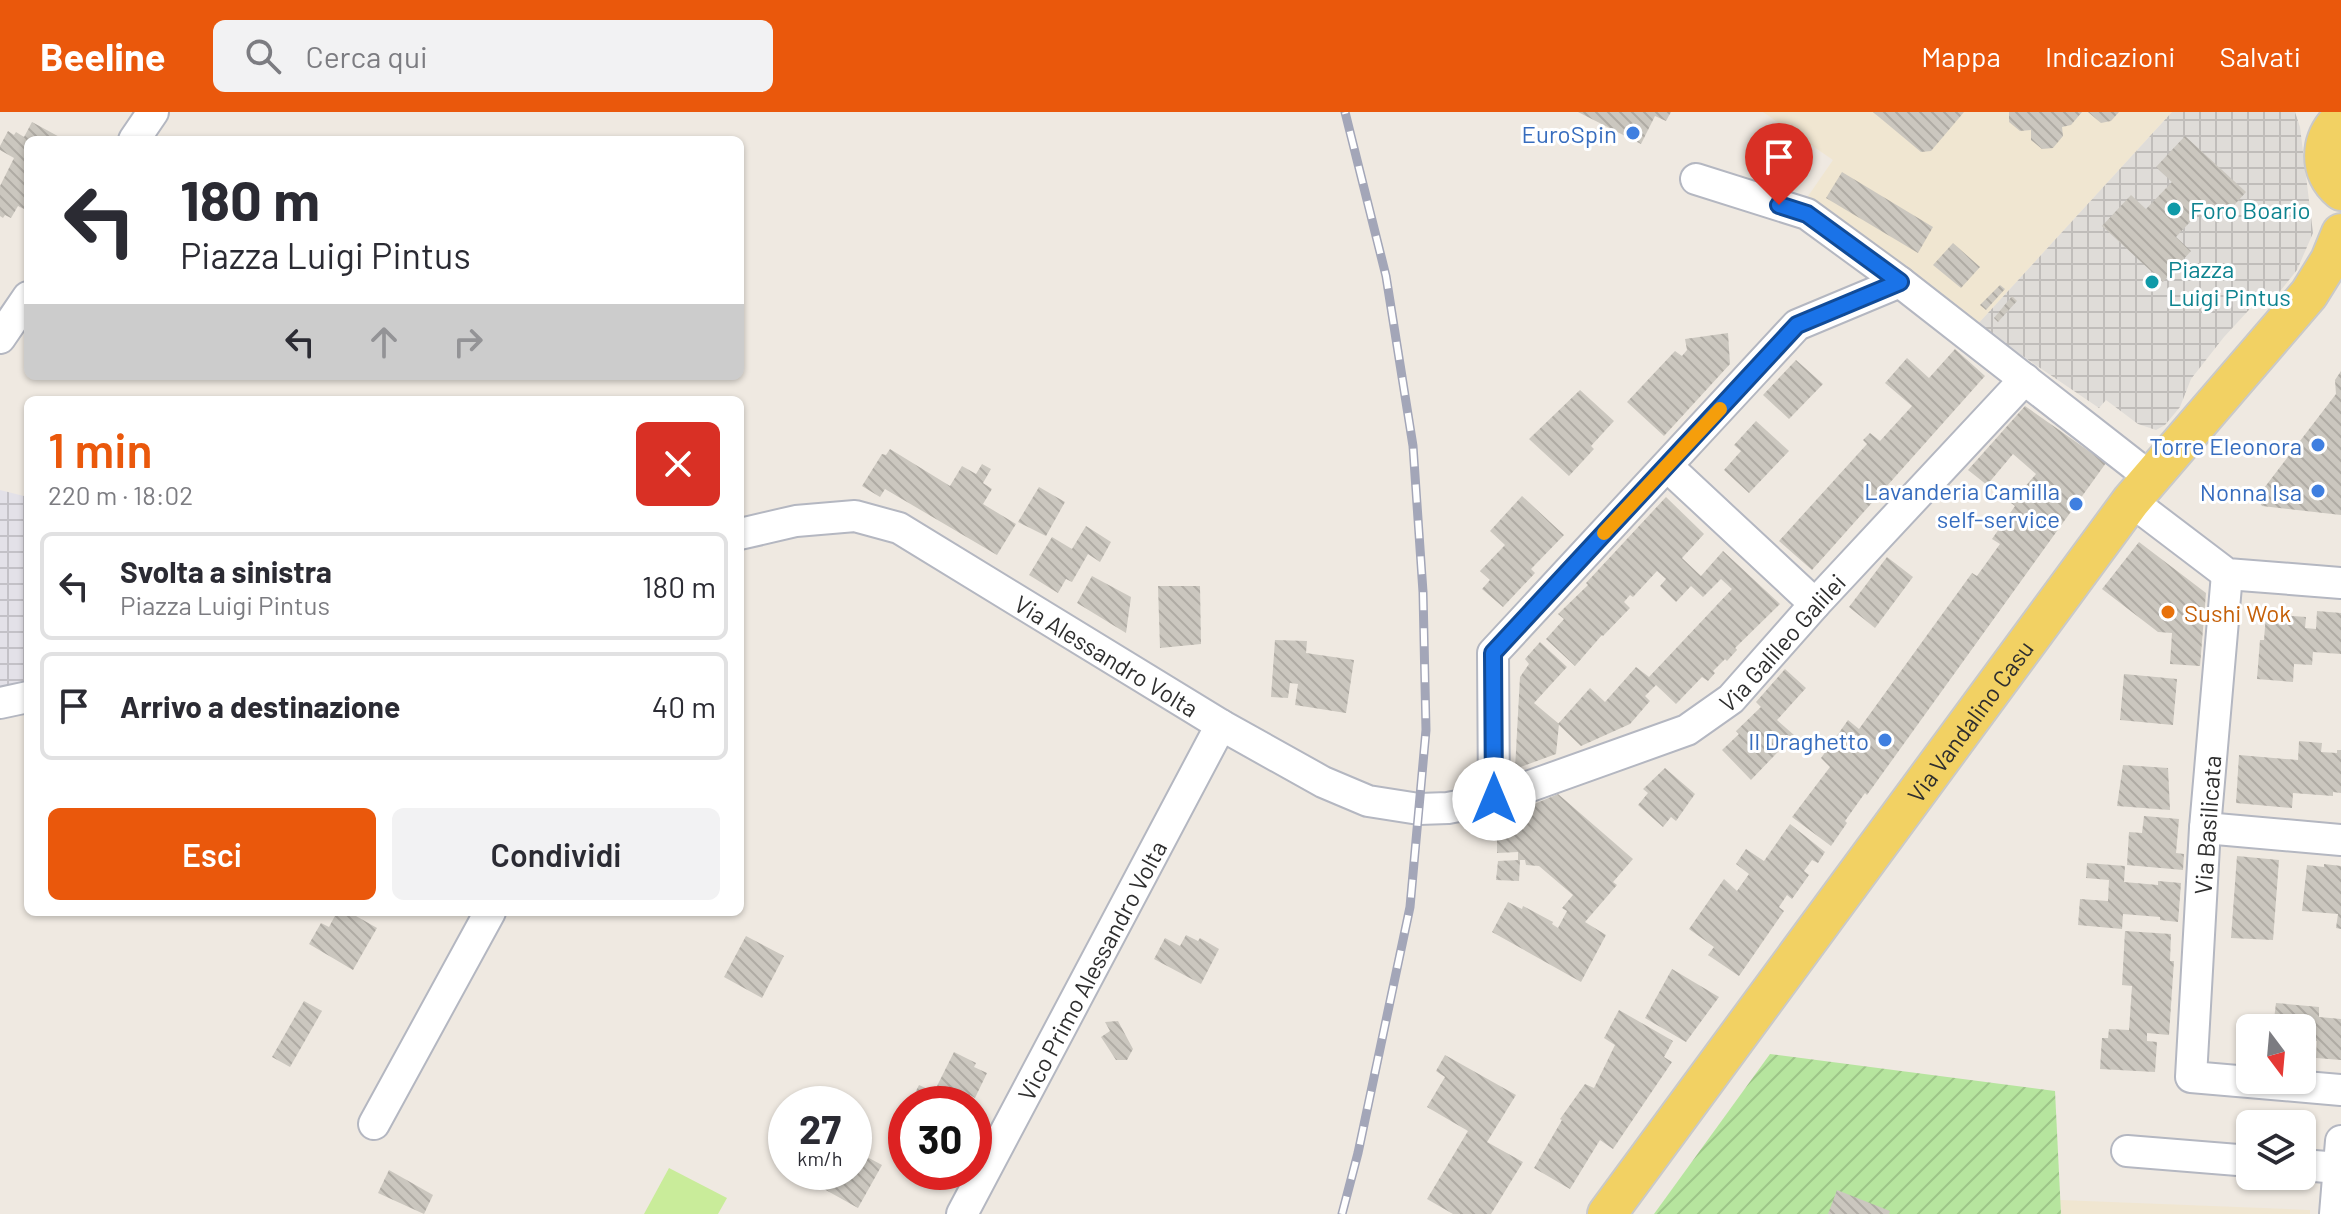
<!DOCTYPE html>
<html lang="it">
<head>
<meta charset="utf-8">
<style>
  body { margin:0; font-family:Barlow,sans-serif; background:#f2f2f3; color:#2b2b33; height:100vh; display:flex; flex-direction:column; font-size:30px; white-space:nowrap }
  * { box-sizing:border-box; margin:0 }
  p { font-size:26px; color:#7c7c81 }
  .icon { flex:none; width:44px; height:44px; fill:none; stroke:currentColor; stroke-width:2; stroke-linecap:round; stroke-linejoin:round }
  .map { position:relative; flex:1; overflow:hidden }
  .details { position:absolute; left:24px; top:284px; width:720px; height:520px; display:flex; flex-direction:column; background:#fff; border-radius:12px; box-shadow:0 2px 6px #0004 }
  .details>* { flex:none }
  .top-card { position:absolute; left:24px; top:24px; width:720px; height:244px; border-radius:12px; box-shadow:0 2px 6px #0004; background:#fff; color:#2b2b33; overflow:hidden }
  .needle { width:52px; rotate:164deg }
  .tools { position:absolute; left:2236px; top:902px; display:grid; gap:16px }
  .tools a { display:grid; place-items:center; width:80px; height:80px; border-radius:12px; background:#fff; box-shadow:0 2px 6px #0004; font-size:40px }
  .speed { position:absolute; left:768px; top:974px; display:flex; gap:16px; font-size:40px; font-weight:700; text-align:center }
  .speed>* { display:grid; place-content:center; width:104px; height:104px; border-radius:50%; background:#fff; box-shadow:0 2px 6px #0004; line-height:1 }
  .speed small { font-size:20px; font-weight:400 }
  .speed .limit { border:12px solid #d22; background:#fff; color:#111 }
  .pin { position:absolute; display:grid; place-items:center; width:68px; height:68px; color:#fff; margin:-82px -34px; border-radius:50% 50% 50% 0; rotate:-45deg; box-shadow:0 0 8px #0007 }
  .pin .icon { rotate:45deg }
  .me { position:absolute; width:88px; margin:-44px; rotate:0deg; stroke-linejoin:round; filter:drop-shadow(0 0 6px #0008) }
  .turn { display:flex; align-items:center; gap:28px; height:168px; padding:0 24px; font-size:36px }
  .turn .icon { width:104px; height:104px; stroke-width:2.5 }
  .turn b { display:block; font-size:56px; line-height:68px }
  .lanes { display:flex; align-items:center; height:76px; padding:0 24px; background:#0003; justify-content:center; gap:40px; direction:ltr }
  .lanes .off { opacity:.35 }
  .round { display:grid; place-items:center; flex:none; width:84px; height:84px; border-radius:12px; background:#f2f2f3 }
  .summary { display:flex; align-items:center; justify-content:space-between; height:136px; padding:0 24px }
  h1 { font-size:48px; font-weight:600; line-height:60px; color:#ea580c }
  .button { display:flex; gap:16px; margin-top:auto; padding:16px 24px }
  .button a { flex:1; height:92px; border-radius:12px; background:#ea580c; color:#fff; font-size:32px; font-weight:600; line-height:92px; text-align:center }
  .button a+a { background:#f2f2f3; color:#2b2b33 }
  ul { padding:0; list-style:none }
  li { display:flex; align-items:center; gap:24px; height:108px; margin:0 16px 12px; padding:0 8px; border:4px solid #e1e1e2; border-radius:12px }
  li div { flex:1 }
  li b { display:block; font-size:30px }
  li em { font-style:normal }
  header { display:flex; align-items:center; gap:48px; box-sizing:border-box; height:112px; padding:0 40px; background:#ea580c; color:#fff }
  header strong { font-size:38px }
  nav { display:flex; gap:44px; margin-inline-start:auto; font-size:28px }
  .search { width:560px; height:72px; background:#f2f2f3; display:flex; align-items:center; gap:20px; box-sizing:border-box; padding:0 28px; border-radius:12px; color:#7c7c81; font-size:30px }
  .map>svg:first-child { display:block }
  .industrial { fill:url(#industrial-grid) }
  .education { fill:#f0e6d1 }
  .garden { fill:url(#garden-furrows) }
  .pitch { fill:#c9ec9a }
  .plaza { fill:url(#plaza-grid) }
  .building { fill:url(#building-back-hatch) }
  .lines { fill:none; stroke-linecap:round; stroke-linejoin:round }
  .minor-casing { stroke:#b4b7c1; stroke-width:34 }
  .major-casing { stroke:#c9c9c9; stroke-width:42 }
  .minor { stroke:#fff; stroke-width:30 }
  .major { stroke:#f2d163; stroke-width:38 }
  .rail-casing { stroke:#a3a6b8; stroke-width:9 }
  .rail { stroke:#fff; stroke-width:6; stroke-dasharray:18; stroke-linecap:butt }
  .route-casing { stroke:#114b97; stroke-width:20 }
  .route { stroke:#1a73e8; stroke-width:14 }
  .slow { stroke:#f59e0b; stroke-width:14 }
  .shop-dot { fill:#3f7fe0; stroke:#fff; stroke-width:3 }
  .culture-dot { fill:#0f9aa8; stroke:#fff; stroke-width:3 }
  .food-dot { fill:#e8710a; stroke:#fff; stroke-width:3 }
  .labels { text-anchor:middle; dominant-baseline:central; stroke-width:6; stroke-linejoin:round; paint-order:stroke }
  .shop-label { font-size:24px; fill:#366cbe; stroke:#fff; text-anchor:end }
  .culture-label { font-size:24px; fill:#0d838f; stroke:#fff; text-anchor:start }
  .food-label { font-size:24px; fill:#c56008; stroke:#fff; text-anchor:start }
  .street-label { font-size:24px; fill:#2e2e2e; stroke:#fff }
</style>
</head>
<body>
<header>
<strong>Beeline</strong>
<div class="search"><svg class="icon" aria-label="search" viewBox="0 0 24 24"><circle cx="10" cy="10" r="6"/><path d="M15 15l6 6"/></svg>Cerca qui</div>
<nav><a>Mappa</a><a>Indicazioni</a><a>Salvati</a></nav>
</header>
<div class="map">
<svg width="2341" height="1102" viewBox="0 0 2341 1102">
  <defs>
    <pattern id="industrial-grid" width="8" height="8" patternUnits="userSpaceOnUse" patternTransform="scale(2)"><rect width="8" height="8" fill="#e3e1e8"/><path d="M0 4h8M4 0v8" fill="none" stroke="#c3c1c7"/></pattern>
    <pattern id="garden-furrows" width="10" height="10" patternUnits="userSpaceOnUse" patternTransform="scale(2)"><rect width="10" height="10" fill="#b6e59e"/><path d="M-1 1l2-2M0 10L10 0M9 11l2-2" fill="none" stroke="#9dc588"/></pattern>
    <pattern id="plaza-grid" width="8" height="8" patternUnits="userSpaceOnUse" patternTransform="scale(2)"><rect width="8" height="8" fill="#dfdcd8"/><path d="M0 4h8M4 0v8" fill="none" stroke="#c0bdba"/></pattern>
    <pattern id="building-back-hatch" width="6" height="6" patternUnits="userSpaceOnUse" patternTransform="scale(2)"><rect width="6" height="6" fill="#cbc7bf"/><path d="M-1 5l2 2M0 0l6 6M5-1l2 2" fill="none" stroke="#afaba4"/></pattern>
  </defs>
  <rect width="100%" height="100%" fill="#efe9e1"/>
  <polygon class="industrial" points="0,378 28,385 28,574 0,580"/>
  <g class="education">
    <polygon points="1763,0 2172,0 1977,213 1804,90 1833,48"/>
    <polygon points="2060,1088 2310,1098 2310,1102 2061,1102"/>
  </g>
  <polygon class="garden" points="1770,942 2055,979 2061,1102 1654,1102"/>
  <polygon class="pitch" points="669,1056 727,1086 718,1102 644,1102"/>
  <polygon class="plaza" points="2172,0 2295,0 2300,15 2313,121 2297,158 2277,183 2259,187 2224,225 2191,267 2180,295 2165,313 2156,318 2138,312 2106,288 2099,296 1977,213"/>
  <g class="building">
    <polygon points="1578,0 1671,0 1666,9 1655,4 1641,32"/>
    <polygon points="1873,0 1964,0 1931,39 1921,40"/>
    <polygon points="2009,0 2082,0 2071,13 2062,15 2063,24 2053,36 2042,37 2031,28 2031,18 2020,19 2009,10"/>
    <polygon points="2088,0 2119,0 2111,9 2101,11"/>
    <polygon points="32,10 65,28 28,28 28,99 18,94 11,106 5,103 3,106 0,104 0,74 14,46 0,38 0,34 8,19 14,23 16,20 24,25"/>
    <polygon points="2185,24 2246,80 2218,111 2202,97 2176,125 2191,139 2163,170 2102,114 2131,83 2146,97 2172,70 2156,55"/>
    <polygon points="1842,60 1933,115 1918,141 1826,86"/>
    <polygon points="1953,131 1980,155 1961,176 1933,153"/>
    <polygon points="2000,173 2005,177 1986,198 1980,193"/>
    <polygon points="2012,184 2017,189 1998,210 1994,206"/>
    <polygon points="1728,221 1730,252 1664,324 1627,290 1675,239 1682,244 1687,238 1685,227"/>
    <polygon points="1955,237 1985,264 1812,458 1779,429 1867,332 1863,328 1870,321 1880,329 1912,294 1885,271 1907,246 1929,266"/>
    <polygon points="1796,248 1823,272 1789,307 1763,283"/>
    <polygon points="2341,259 2341,403 2262,394 2260,391 2261,380 2336,282 2335,268"/>
    <polygon points="1580,278 1614,309 1591,334 1594,337 1569,364 1529,327"/>
    <polygon points="2025,294 2106,351 1867,683 1865,681 1845,709 1847,711 1831,734 1792,705 1830,655 1821,646 1848,608 1859,617 1972,461 1977,464 2000,432 1992,427 2015,394 2011,391 2036,362 2013,342 1987,373 1968,358"/>
    <polygon points="1756,309 1789,339 1749,381 1724,358 1741,339 1734,333"/>
    <polygon points="890,337 950,374 962,354 976,362 982,352 991,357 983,371 992,377 983,392 1016,412 997,443 885,377 880,385 862,374 882,342 886,343"/>
    <polygon points="1039,375 1065,390 1046,424 1018,410"/>
    <polygon points="1522,384 1564,423 1531,457 1535,461 1503,495 1482,477 1490,468 1480,459 1505,433 1490,419"/>
    <polygon points="1666,385 1704,422 1682,446 1701,464 1723,439 1780,492 1735,536 1737,538 1727,549 1725,547 1713,559 1715,561 1708,569 1702,565 1676,592 1656,573 1645,584 1650,589 1630,612 1581,634 1558,612 1590,576 1605,590 1636,555 1649,565 1732,477 1721,467 1703,485 1691,474 1676,490 1660,474 1666,467 1657,459 1633,485 1630,483 1624,490 1630,496 1603,524 1602,523 1575,554 1546,527 1564,507 1558,502 1588,473 1586,471"/>
    <polygon points="1086,414 1111,430 1100,450 1088,442 1072,470 1066,467 1058,481 1029,463 1052,425 1072,437"/>
    <polygon points="2139,430 2206,481 2200,554 2170,552 2172,521 2158,520 2102,477"/>
    <polygon points="1887,445 1913,465 1875,516 1849,495"/>
    <polygon points="1092,464 1131,485 1126,521 1077,491"/>
    <polygon points="1158,474 1200,474 1201,532 1160,536"/>
    <polygon points="2317,499 2341,501 2341,542 2313,540 2312,553 2294,552 2293,570 2257,567 2260,528 2264,528 2266,502 2306,505 2305,516 2316,517"/>
    <polygon points="1275,528 1307,529 1306,541 1354,548 1346,601 1295,593 1298,572 1290,571 1288,586 1271,585"/>
    <polygon points="1540,530 1567,555 1534,591 1559,612 1556,642 1515,657 1520,565 1529,552 1525,547"/>
    <polygon points="1785,557 1806,576 1777,608 1794,623 1751,668 1722,638 1739,622 1736,619 1761,595 1756,590"/>
    <polygon points="2124,562 2177,567 2173,613 2120,608"/>
    <polygon points="2299,629 2322,631 2321,640 2337,641 2337,638 2341,638 2341,681 2333,680 2333,684 2293,681 2292,696 2236,691 2239,643 2298,648"/>
    <polygon points="2123,653 2168,656 2170,698 2117,694"/>
    <polygon points="1665,656 1695,682 1676,709 1671,705 1663,715 1638,693 1648,681 1643,677"/>
    <polygon points="1558,682 1633,747 1613,770 1617,773 1585,810 1606,823 1581,870 1492,820 1508,790 1522,797 1523,794 1553,810 1552,812 1558,816 1567,799 1562,796 1573,783 1539,754 1526,753 1525,748 1518,748 1518,740 1497,741 1497,705 1523,704 1523,697"/>
    <polygon points="2144,704 2179,707 2176,741 2184,742 2183,758 2127,753 2129,720 2142,721"/>
    <polygon points="1790,712 1825,740 1818,751 1812,748 1804,759 1809,763 1792,787 1787,783 1779,795 1784,799 1739,864 1708,843 1714,835 1689,817 1724,767 1737,779 1749,762 1736,752 1746,737 1764,749"/>
    <polygon points="2237,744 2279,748 2273,828 2231,826"/>
    <polygon points="1520,748 1519,769 1496,768 1498,749"/>
    <polygon points="2087,751 2125,754 2124,770 2158,773 2158,769 2181,771 2178,810 2160,808 2160,805 2123,802 2122,817 2078,813 2080,787 2108,789 2109,768 2086,766"/>
    <polygon points="2324,752 2341,754 2341,817 2336,816 2338,802 2302,799 2307,753 2324,755"/>
    <polygon points="337,800 349,800 377,816 353,858 309,832 321,811 329,815"/>
    <polygon points="2125,819 2171,822 2170,849 2174,849 2169,923 2147,921 2147,929 2157,930 2155,960 2100,957 2102,926 2108,926 2109,917 2129,918 2132,874 2122,873"/>
    <polygon points="1186,823 1198,829 1200,826 1219,837 1201,872 1154,847 1165,826 1180,834"/>
    <polygon points="746,824 784,844 762,886 724,865"/>
    <polygon points="1672,857 1719,885 1686,930 1645,906"/>
    <polygon points="304,889 322,899 290,955 272,945"/>
    <polygon points="2276,891 2319,895 2319,905 2341,907 2341,948 2316,946 2317,929 2302,928 2302,916 2273,916"/>
    <polygon points="1619,898 1673,929 1664,945 1672,950 1613,1037 1600,1028 1570,1077 1534,1056 1562,1008 1560,1007 1585,972 1594,976 1615,933 1604,926"/>
    <polygon points="1118,909 1133,937 1127,948 1116,948 1101,925 1110,919 1105,910"/>
    <polygon points="954,940 976,951 974,955 987,961 975,986 970,983 966,992 923,992 912,987 919,973 934,980"/>
    <polygon points="1445,943 1516,983 1487,1030 1523,1050 1491,1102 1453,1102 1427,1087 1468,1019 1427,995 1445,965 1436,959"/>
    <polygon points="854,1038 882,1053 858,1096 824,1077 833,1060 854,1060"/>
    <polygon points="389,1058 433,1083 424,1102 378,1081"/>
    <polygon points="1837,1078 1890,1099 1889,1102 1828,1102"/>
  </g>
  <g class="lines">
    <g class="minor-casing">
      <g id="minor">
        <polyline points="134,28 153,0"/>
        <polyline points="1696,67 1807,102 1900,170 2151,366"/>
        <polyline points="0,226 28,185"/>
        <polyline points="1667,354 1815,492"/>
        <polyline points="2131,389 2227,462 2341,471"/>
        <path id="s1" d="M740,422L796,409L855,404L899,416L1221,613L1323,670L1368,689L1419,697L1448,696L1494,687L1687,618L1731,587L1815,492L2025,267"/>
        <polyline points="2227,462 2205,716 2191,965 2341,978"/>
        <polyline points="0,591 28,585"/>
        <polyline points="1494,687 1493,541 1797,213 1900,170"/>
        <polyline points="2205,716 2341,728"/>
        <polyline points="374,1012 490,800"/>
        <polyline points="2127,1039 2250,1049"/>
        <polyline points="2302,1053 2339,1056"/>
        <path id="s2" d="M962,1102L1221,613"/>
        <polyline points="2335,1102 2341,1029"/>
      </g>
    </g>
    <g class="major-casing">
      <g id="major">
        <path d="M2341,7C2319,28 2318,59 2341,79"/>
        <path id="s3" d="M1607,1102L2131,389L2309,182L2330,148L2341,121"/>
      </g>
    </g>
    <use href="#minor" class="minor"/>
    <use href="#major" class="major"/>
    <g class="rail-casing">
      <polyline id="rail" points="1342,1102 1358,1041 1410,795 1426,618 1423,480 1413,334 1386,164 1345,0"/>
    </g>
    <use href="#rail" class="rail"/>
  </g>
  <g class="lines">
    <g class="route-casing">
      <polyline id="route" points="1494,687 1493,541 1797,213 1900,170 1807,102 1779,93"/>
    </g>
    <use href="#route" class="route"/>
    <polyline class="slow" points="1604,421 1720,297"/>
  </g>
  <g class="shop-dot">
    <circle cx="1633" cy="21" r="8"/>
    <circle cx="2318" cy="333" r="8"/>
    <circle cx="2318" cy="379" r="8"/>
    <circle cx="2076" cy="392" r="8"/>
    <circle cx="1885" cy="628" r="8"/>
  </g>
  <g class="culture-dot">
    <circle cx="2174" cy="97" r="8"/>
    <circle cx="2152" cy="170" r="8"/>
  </g>
  <circle class="food-dot" cx="2168" cy="500" r="8"/>
  <g class="labels">
    <g class="shop-label">
      <text x="1617" y="21">EuroSpin</text>
      <text x="2302" y="333">Torre Eleonora</text>
      <text x="2060" y="378">Lavanderia Camilla<tspan x="2060" dy="28">self-service</tspan></text>
      <text x="2302" y="379">Nonna Isa</text>
      <text x="1869" y="628">Il Draghetto</text>
    </g>
    <g class="culture-label">
      <text x="2190" y="97">Foro Boario</text>
      <text x="2168" y="156">Piazza<tspan x="2168" dy="28">Luigi Pintus</tspan></text>
    </g>
    <g class="food-label">
      <text x="2184" y="500">Sushi Wok</text>
    </g>
    <g class="street-label">
      <text stroke="none"><textPath href="#s1" startOffset="1168">Via Galileo Galilei</textPath></text>
      <text stroke="none"><textPath href="#s1" startOffset="406">Via Alessandro Volta</textPath></text>
      <text stroke="none"><textPath href="#s3" startOffset="612">Via Vandalino Casu</textPath></text>
      <text transform="translate(2207 713) rotate(-86)">Via Basilicata</text>
      <text stroke="none"><textPath href="#s2" startOffset="276">Vico Primo Alessandro Volta</textPath></text>
    </g>
  </g>
</svg>
<div class="tools">
<a><svg class="needle" viewBox="-14 -14 28 28"><path d="M0-13l5 13h-10z" fill="#e53935"/><path d="M0 13l5-13h-10z" fill="#7c7c81"/></svg></a>
<a><svg class="icon" aria-label="layers" viewBox="0 0 24 24"><path d="M12 4l9 5-9 5-9-5zM3 14l9 5 9-5"/></svg></a>
</div>
<div class="speed"><div>27<small>km/h</small></div><div class="limit">30</div></div>
<div class="pin" style="left:1779px;top:93px;background:#d93025"><svg class="icon" aria-label="arrive" viewBox="0 0 24 24"><path d="M6 21V4h12l-3 4 3 4H6"/></svg></div>
<svg class="me" style="left:1494px;top:687px" viewBox="-20 -20 40 40"><circle r="19" fill="#fff"/><path d="M0-13L10 11 0 6-10 11z" fill="#1a73e8"/></svg>
<div class="top-card">
<div class="turn"><svg class="icon" aria-label="left" viewBox="0 0 24 24"><path d="M17 20v-9H6M10 6l-5 5 5 5"/></svg><div><b>180 m</b>Piazza Luigi Pintus</div></div>
<div class="lanes"><svg class="icon" aria-label="left" viewBox="0 0 24 24"><path d="M17 20v-9H6M10 6l-5 5 5 5"/></svg><svg class="icon off" aria-label="ahead" viewBox="0 0 24 24"><path d="M12 20V5M6 11l6-6 6 6"/></svg><svg class="icon off" aria-label="right" viewBox="0 0 24 24"><path d="M7 20v-9h11M14 6l5 5-5 5"/></svg></div>
</div>
<section class="details">
<div class="summary"><div><h1>1 min</h1><p>220 m · 18:02</p></div><a class="round" style="background:#d93025;color:#fff"><svg class="icon" aria-label="close" viewBox="0 0 24 24"><path d="M6 6l12 12M18 6L6 18"/></svg></a></div>
<ul>
<li><svg class="icon" aria-label="left" viewBox="0 0 24 24"><path d="M17 20v-9H6M10 6l-5 5 5 5"/></svg><div><b>Svolta a sinistra</b><p>Piazza Luigi Pintus</p></div><em>180 m</em></li>
<li><svg class="icon" aria-label="arrive" viewBox="0 0 24 24"><path d="M6 21V4h12l-3 4 3 4H6"/></svg><div><b>Arrivo a destinazione</b></div><em>40 m</em></li>
</ul>
<div class="button"><a>Esci</a><a>Condividi</a></div>
</section>
</div>
</body>
</html>
